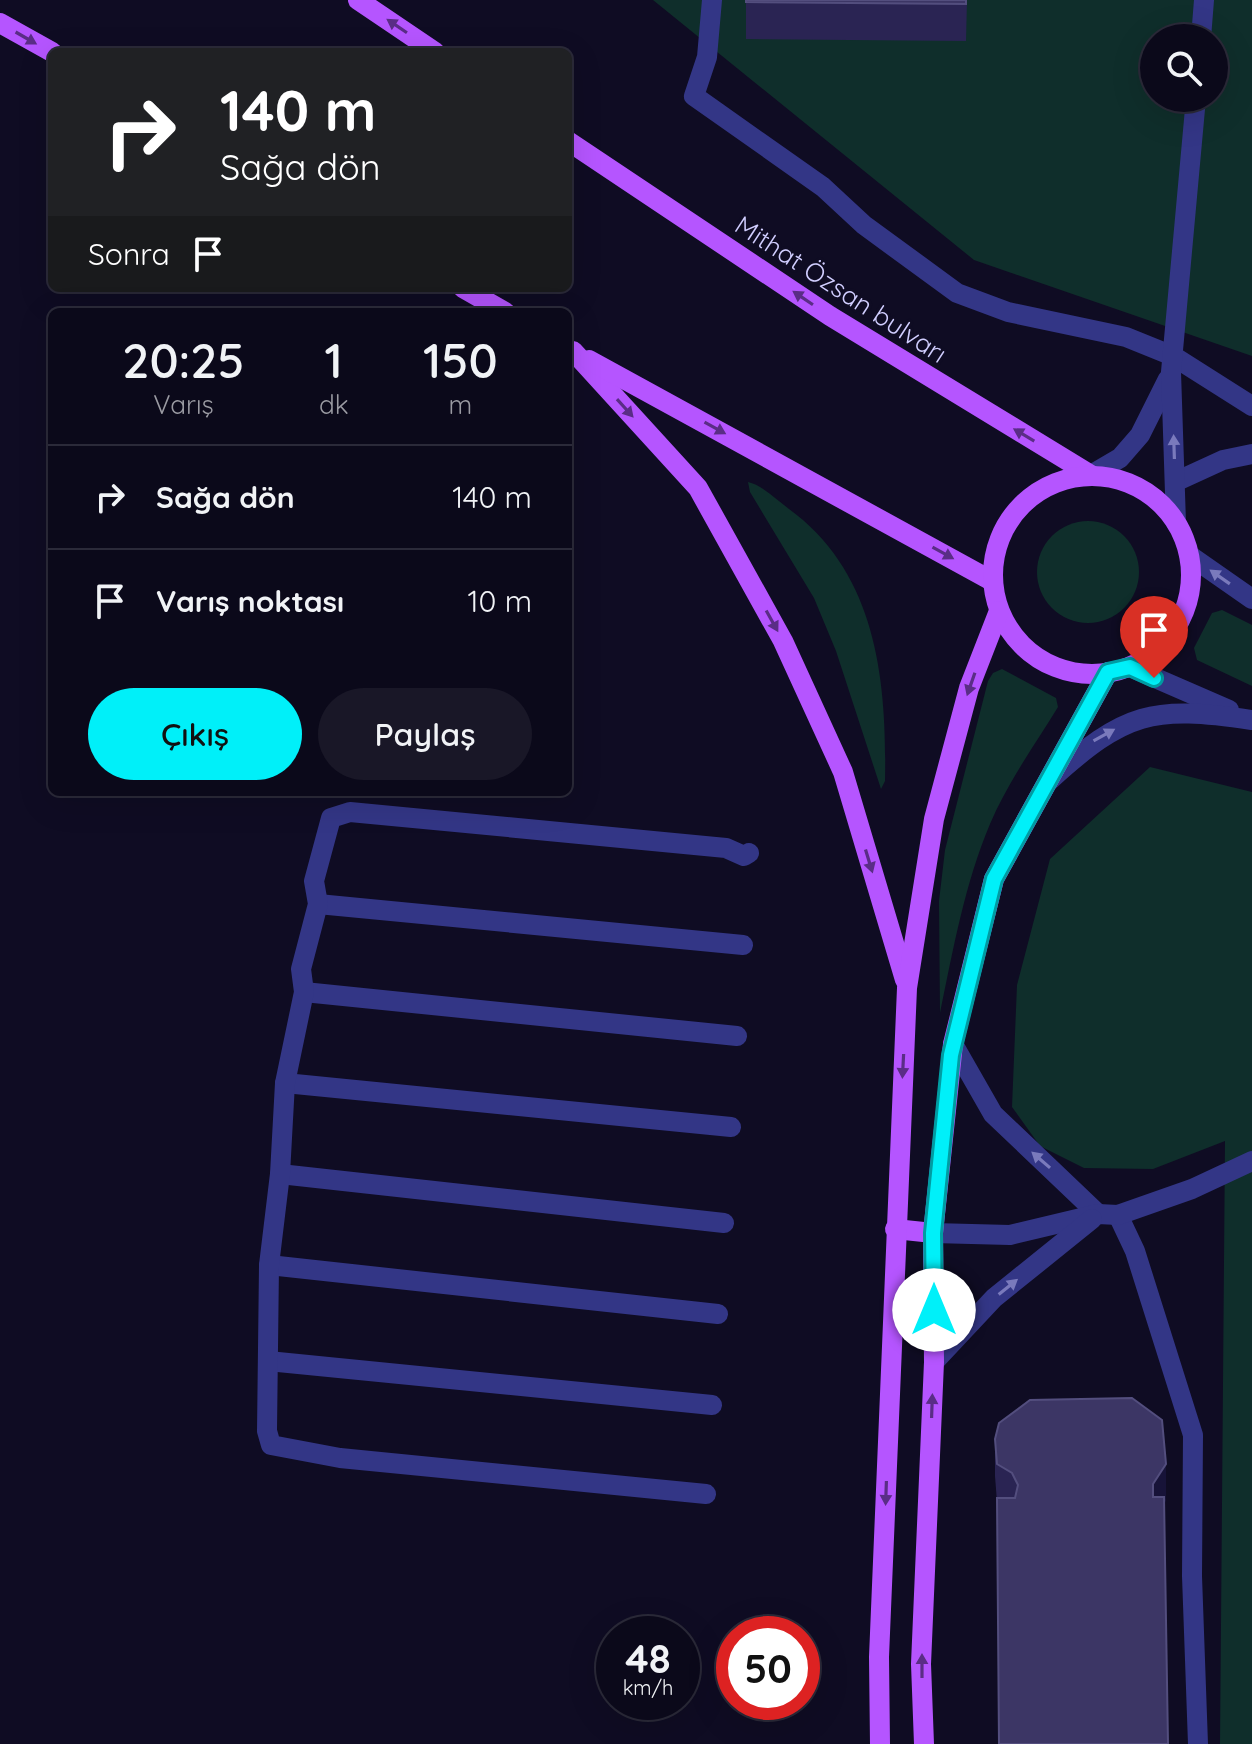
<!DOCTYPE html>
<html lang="tr">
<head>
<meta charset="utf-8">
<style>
  body { margin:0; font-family:Quicksand,sans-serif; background:#191727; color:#f1f3f6; height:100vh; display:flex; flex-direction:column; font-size:30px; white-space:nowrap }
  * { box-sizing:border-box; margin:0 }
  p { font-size:26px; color:#9a9aa2 }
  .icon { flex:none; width:44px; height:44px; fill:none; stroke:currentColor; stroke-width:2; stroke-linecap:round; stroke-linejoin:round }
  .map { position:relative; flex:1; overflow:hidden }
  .sheet { position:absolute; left:48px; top:308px; width:524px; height:488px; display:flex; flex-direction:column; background:#0b091a; border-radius:12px; box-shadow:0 8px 32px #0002,0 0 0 2px #2b2a39 }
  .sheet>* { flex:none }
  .top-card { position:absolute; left:48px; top:48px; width:524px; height:244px; border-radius:12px; box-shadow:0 8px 32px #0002,0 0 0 2px #2b2a39; background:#202124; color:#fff; overflow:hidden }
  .buttons { position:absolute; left:1140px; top:24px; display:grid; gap:16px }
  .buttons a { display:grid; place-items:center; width:88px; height:88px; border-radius:50%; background:#0b091a; box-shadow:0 8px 32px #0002,0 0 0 2px #2b2a39; font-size:40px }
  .speed { position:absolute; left:596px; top:1616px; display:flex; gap:16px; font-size:40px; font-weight:700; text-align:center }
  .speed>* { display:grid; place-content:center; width:104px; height:104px; border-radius:50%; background:#0b091a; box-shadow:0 8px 32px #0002,0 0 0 2px #2b2a39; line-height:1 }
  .speed small { font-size:20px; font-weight:400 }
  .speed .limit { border:12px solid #d22; background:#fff; color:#111 }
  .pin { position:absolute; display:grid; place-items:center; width:68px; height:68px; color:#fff; margin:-82px -34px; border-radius:50% 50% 50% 0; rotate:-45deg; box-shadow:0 0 8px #0007 }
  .pin .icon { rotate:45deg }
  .me { position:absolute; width:88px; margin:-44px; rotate:0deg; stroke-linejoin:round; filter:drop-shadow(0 0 6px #0008) }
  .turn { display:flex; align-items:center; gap:28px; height:168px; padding:0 40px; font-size:36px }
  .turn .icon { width:104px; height:104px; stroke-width:2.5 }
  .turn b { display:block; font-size:56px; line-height:68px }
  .then { display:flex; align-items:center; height:76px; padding:0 40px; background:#0003; gap:16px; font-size:30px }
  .eta { display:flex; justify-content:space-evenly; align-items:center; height:136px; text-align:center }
  .eta b { font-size:48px; font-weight:600; line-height:56px }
  .button { display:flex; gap:16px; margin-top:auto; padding:16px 40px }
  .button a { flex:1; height:92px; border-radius:48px; background:#00f0f9; color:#111; font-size:32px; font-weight:600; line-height:92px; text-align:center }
  .button a+a { background:#191727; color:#f1f3f6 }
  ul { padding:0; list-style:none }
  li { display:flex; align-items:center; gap:24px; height:104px; padding:0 40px; border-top:2px solid #2b2a39 }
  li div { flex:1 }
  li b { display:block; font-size:30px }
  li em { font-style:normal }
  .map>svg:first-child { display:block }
  .green { fill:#0f2e2b; fill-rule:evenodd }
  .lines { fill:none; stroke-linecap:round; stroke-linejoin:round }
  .minor { stroke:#333686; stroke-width:20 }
  .major { stroke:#b555ff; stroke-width:20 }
  .wall { fill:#2a2453 }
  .shaded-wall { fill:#171338 }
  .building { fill:#3c3665; stroke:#534e7e; stroke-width:2 }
  .oneway { fill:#5a2d86 }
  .oneway2 { fill:#7a7abc }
  .route-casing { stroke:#009ca2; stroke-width:20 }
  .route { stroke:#00f0f9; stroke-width:14 }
  .labels { text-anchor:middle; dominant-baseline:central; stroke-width:6; stroke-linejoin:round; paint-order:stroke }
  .street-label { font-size:26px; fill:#d1ceff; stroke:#0f0c23 }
</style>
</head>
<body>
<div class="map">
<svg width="1252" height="1744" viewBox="0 0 1252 1744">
  <rect width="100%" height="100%" fill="#0f0c23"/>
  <g class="green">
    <path d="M653,0H1252V356L974,260ZM1154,38H1214V98H1154Z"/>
    <path d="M748,482C762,485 777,500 789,509C877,573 887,681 885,781L881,789L836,651L814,598L750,492Z"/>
    <circle cx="1088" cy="572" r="51"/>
    <polygon points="1222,610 1252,625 1252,686 1197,660 1194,648 1212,613"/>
    <path d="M1002,669L1056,698L1058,707C1034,746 1008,782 990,824C965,883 953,950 940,1013L939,901L945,850L988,681L993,673Z"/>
    <polygon points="1150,767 1252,792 1252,1744 1220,1744 1225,1141 1153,1169 1084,1168 1040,1146 1012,1107 1017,985 1050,859"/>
  </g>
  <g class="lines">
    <g class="minor">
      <polyline points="712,0 707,57 694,96 823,187 864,225 957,293 1008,312 1126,337 1173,356 1252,406"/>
      <polyline points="1201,38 1204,0"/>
      <polyline points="1091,475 1120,458 1140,435 1168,379"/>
      <polyline points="1175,482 1223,460 1252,454"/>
      <polyline points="1176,523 1171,372 1196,98"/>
      <polyline points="1189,555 1252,599"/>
      <polyline points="1130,667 1229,710"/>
      <path d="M1050,780C1125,712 1152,705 1252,720"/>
      <polyline points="318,904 743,945"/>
      <polyline points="304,992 737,1036"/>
      <polyline points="953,1044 993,1114 1098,1214"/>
      <polyline points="285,1083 731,1127"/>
      <polyline points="280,1174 724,1223"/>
      <polyline points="1118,1215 1135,1251 1193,1435 1192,1576 1198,1744"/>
      <polyline points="933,1233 1010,1235 1098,1214 1118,1215 1192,1189 1252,1161"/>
      <polyline points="269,1265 718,1314"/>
      <polyline points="268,1361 712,1405"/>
      <polyline points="934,1362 994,1298 1092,1219"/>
      <polyline points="706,1494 340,1458 271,1445 267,1431 269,1265 280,1174 285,1083 304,992 301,969 318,904 314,881 331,818 350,812 726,848 744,856 749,853"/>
    </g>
    <g class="major">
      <polyline points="358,0 435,52"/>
      <polyline points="0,23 52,52"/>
      <polyline points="568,141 830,316 1091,475"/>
      <polyline points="463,288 505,312"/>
      <polyline points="573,351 698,488 783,641 843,772 905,980"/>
      <polyline points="589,360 992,581"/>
      <circle cx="1092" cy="575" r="99"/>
      <polyline points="895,1229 933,1233"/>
      <polyline points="880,1744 879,1657 907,988 934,819 969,688 999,611"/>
      <polyline points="924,1744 921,1664 934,1362 933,1233 953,1044 994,879 1108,672"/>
    </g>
  </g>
  <g class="wall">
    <polygon points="967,0 966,41 746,39 746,2"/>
    <polygon points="995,1439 1166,1501 997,1502 995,1476"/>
  </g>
  <polygon class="shaded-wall" points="1166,1464 1166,1501 1153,1521 1153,1484"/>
  <g class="building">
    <polygon points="746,0 966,0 966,4 746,2"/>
    <polygon points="1132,1398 1162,1420 1166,1464 1153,1484 1153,1497 1164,1497 1168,1744 999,1744 997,1498 1015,1498 1018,1485 1012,1473 997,1464 995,1439 999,1423 1030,1400"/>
  </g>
  <defs><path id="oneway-solid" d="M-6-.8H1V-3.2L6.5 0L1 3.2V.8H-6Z" transform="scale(2)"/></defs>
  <g class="oneway">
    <use href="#oneway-solid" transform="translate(397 26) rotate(-146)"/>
    <use href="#oneway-solid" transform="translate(26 38) rotate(30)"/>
    <use href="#oneway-solid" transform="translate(803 298) rotate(-146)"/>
    <use href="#oneway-solid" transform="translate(625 408) rotate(48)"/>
    <use href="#oneway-solid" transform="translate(715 428) rotate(29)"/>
    <use href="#oneway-solid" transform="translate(1024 435) rotate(-149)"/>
    <use href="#oneway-solid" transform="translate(943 553) rotate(29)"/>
    <use href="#oneway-solid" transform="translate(772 621) rotate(61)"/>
    <use href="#oneway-solid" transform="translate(971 684) rotate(109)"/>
    <use href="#oneway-solid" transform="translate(869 861) rotate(73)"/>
    <use href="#oneway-solid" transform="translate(903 1066) rotate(93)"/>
    <use href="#oneway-solid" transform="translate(932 1406) rotate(-88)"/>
    <use href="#oneway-solid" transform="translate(886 1493) rotate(92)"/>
    <use href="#oneway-solid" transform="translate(922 1666) rotate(-90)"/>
  </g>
  <g class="oneway2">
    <use href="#oneway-solid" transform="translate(1174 447) rotate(-92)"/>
    <use href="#oneway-solid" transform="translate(1220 577) rotate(-145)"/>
    <use href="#oneway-solid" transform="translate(1104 735) rotate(-29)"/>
    <use href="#oneway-solid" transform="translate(1041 1160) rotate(-139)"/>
    <use href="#oneway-solid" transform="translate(1008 1287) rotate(-39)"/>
  </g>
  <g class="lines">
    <g class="route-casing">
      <polyline id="route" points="934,1310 933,1233 951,1055 994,879 1108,672 1130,667 1154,678"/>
    </g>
    <use href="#route" class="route"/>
  </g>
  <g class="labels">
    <g class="street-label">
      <text transform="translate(841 289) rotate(33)">Mithat Özsan bulvarı</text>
    </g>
  </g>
</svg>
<div class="buttons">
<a><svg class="icon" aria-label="search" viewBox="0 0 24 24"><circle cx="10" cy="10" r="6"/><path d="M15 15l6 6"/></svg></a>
</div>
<div class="speed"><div>48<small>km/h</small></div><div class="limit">50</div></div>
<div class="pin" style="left:1154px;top:678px;background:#d93025"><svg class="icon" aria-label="arrive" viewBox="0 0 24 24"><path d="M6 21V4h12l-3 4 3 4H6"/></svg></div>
<svg class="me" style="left:934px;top:1310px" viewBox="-20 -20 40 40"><circle r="19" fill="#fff"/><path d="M0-13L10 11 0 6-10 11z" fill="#00f0f9"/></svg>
<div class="top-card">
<div class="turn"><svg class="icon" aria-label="right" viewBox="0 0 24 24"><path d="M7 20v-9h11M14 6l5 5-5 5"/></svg><div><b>140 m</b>Sağa dön</div></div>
<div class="then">Sonra<svg class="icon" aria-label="arrive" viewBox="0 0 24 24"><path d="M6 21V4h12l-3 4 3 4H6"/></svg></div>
</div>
<section class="sheet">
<div class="eta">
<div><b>20:25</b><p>Varış</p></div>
<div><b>1</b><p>dk</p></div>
<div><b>150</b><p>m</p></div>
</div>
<ul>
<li><svg class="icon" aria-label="right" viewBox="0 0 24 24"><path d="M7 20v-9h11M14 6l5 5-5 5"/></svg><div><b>Sağa dön</b></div><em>140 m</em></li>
<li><svg class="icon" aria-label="arrive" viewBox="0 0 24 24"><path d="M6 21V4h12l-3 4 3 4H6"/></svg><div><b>Varış noktası</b></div><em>10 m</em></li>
</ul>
<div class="button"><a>Çıkış</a><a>Paylaş</a></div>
</section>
</div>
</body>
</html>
